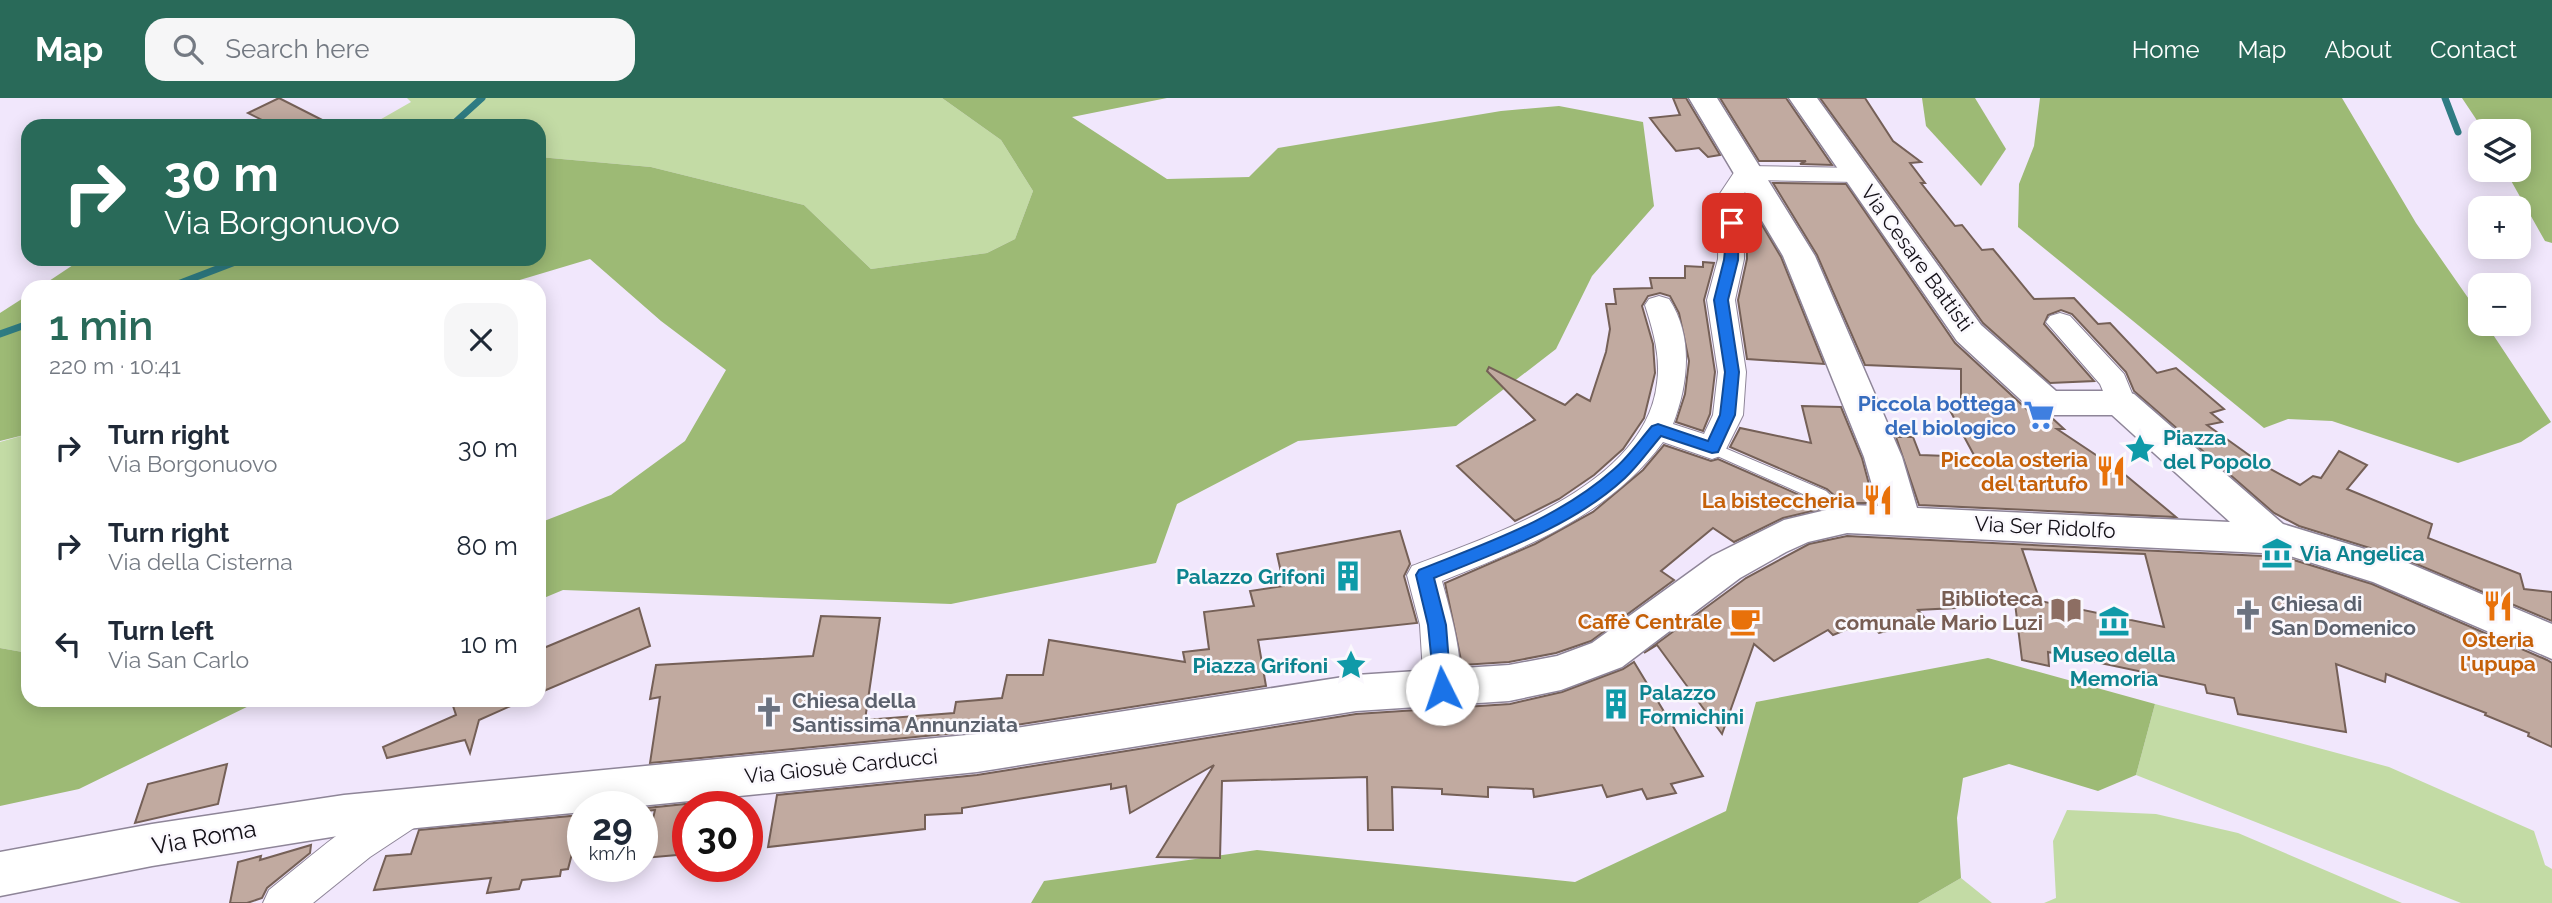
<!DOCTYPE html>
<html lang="en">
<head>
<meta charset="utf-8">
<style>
  body { margin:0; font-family:Raleway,sans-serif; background:#f6f6f7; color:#1f2937; height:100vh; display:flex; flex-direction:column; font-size:26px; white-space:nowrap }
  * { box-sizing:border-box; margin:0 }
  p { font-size:23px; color:#747a83 }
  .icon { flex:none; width:38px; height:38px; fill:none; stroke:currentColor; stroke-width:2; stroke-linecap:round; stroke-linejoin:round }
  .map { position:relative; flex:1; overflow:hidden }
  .panel { position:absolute; left:21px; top:182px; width:525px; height:427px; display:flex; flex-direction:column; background:#fff; border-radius:21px; box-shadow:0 4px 18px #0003 }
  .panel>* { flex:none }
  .banner { position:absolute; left:21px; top:21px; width:525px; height:147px; border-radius:21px; box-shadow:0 4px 18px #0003; background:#296a59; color:#fff; overflow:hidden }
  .controls { position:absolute; left:2468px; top:21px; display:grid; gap:14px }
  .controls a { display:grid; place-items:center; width:63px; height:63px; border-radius:14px; background:#fff; box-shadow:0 4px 18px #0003; font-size:35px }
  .speed { position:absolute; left:567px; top:693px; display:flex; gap:14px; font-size:35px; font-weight:700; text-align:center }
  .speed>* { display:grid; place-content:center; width:91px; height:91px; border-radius:50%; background:#fff; box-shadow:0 4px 18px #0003; line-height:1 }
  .speed small { font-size:18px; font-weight:400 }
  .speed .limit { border:10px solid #d22; background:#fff; color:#111 }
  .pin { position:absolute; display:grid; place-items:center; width:60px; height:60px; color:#fff; margin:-30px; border-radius:14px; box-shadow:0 4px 10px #0006 }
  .me { position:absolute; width:77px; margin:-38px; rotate:356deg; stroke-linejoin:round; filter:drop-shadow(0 0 5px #0008) }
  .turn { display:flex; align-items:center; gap:24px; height:147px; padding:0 28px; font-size:32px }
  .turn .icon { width:91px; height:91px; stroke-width:2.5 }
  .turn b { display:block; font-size:49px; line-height:60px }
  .round { display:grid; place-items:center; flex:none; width:74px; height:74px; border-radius:21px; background:#f6f6f7 }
  .headline { display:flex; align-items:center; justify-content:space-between; height:119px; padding:0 28px }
  h1 { font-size:42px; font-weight:600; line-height:52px; color:#296a59 }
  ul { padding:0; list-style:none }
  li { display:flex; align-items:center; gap:21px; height:98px; padding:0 28px }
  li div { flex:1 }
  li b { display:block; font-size:26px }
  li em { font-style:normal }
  header { display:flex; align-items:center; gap:42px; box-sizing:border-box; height:98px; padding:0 35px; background:#296a59; color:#fff }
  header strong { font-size:33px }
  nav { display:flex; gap:38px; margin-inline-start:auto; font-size:24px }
  .search { width:490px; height:63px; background:#f6f6f7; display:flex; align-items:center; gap:18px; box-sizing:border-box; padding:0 24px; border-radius:21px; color:#747a83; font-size:26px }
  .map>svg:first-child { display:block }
  .green { fill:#c3dba5 }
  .forest { fill:#9dba75 }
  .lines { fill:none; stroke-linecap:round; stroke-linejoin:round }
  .stream { stroke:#2f7c83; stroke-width:7 }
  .building { fill:#c1aaa0; stroke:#756057; stroke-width:2; fill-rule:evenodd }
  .service-casing { stroke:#8e8598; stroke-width:2 }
  .minor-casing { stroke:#8e8598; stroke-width:2 }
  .secondary-casing { stroke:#8e8598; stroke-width:3 }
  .service { fill:#fff; fill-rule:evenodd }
  .minor { fill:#fff; fill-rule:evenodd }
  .secondary { fill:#fff; fill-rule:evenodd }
  .route { fill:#1a73e8; stroke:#114b97; stroke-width:2 }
  .labels { text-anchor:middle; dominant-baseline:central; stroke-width:5; stroke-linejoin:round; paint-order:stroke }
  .street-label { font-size:21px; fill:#131017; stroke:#faf8fd }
  .shop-label { font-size:21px; font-weight:bold; fill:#366cbe; stroke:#faf8fd; text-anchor:end }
  .culture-label { font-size:21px; font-weight:bold; fill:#0d838f; stroke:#faf8fd; text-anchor:start }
  .food-label { font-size:21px; font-weight:bold; fill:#c56008; stroke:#faf8fd; text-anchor:end }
  .education-label { font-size:21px; font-weight:bold; fill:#785e54; stroke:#faf8fd; text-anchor:end }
  .worship-label { font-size:21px; font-weight:bold; fill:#5b616d; stroke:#faf8fd; text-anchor:start }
  .near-street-label { font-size:24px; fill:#131017; stroke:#faf8fd }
</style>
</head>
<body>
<header>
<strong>Map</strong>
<div class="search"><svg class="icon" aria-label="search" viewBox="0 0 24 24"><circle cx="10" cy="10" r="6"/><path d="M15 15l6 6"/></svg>Search here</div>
<nav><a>Home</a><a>Map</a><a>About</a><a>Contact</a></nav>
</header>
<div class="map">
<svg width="2552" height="805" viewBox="0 0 2552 805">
  <rect width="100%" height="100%" fill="#f1e7fc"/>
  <g class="green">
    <polygon points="407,0 942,0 1001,42 1033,93 1015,141 987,155 871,171 804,107 651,69 539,59 539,28 369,28 411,4"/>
    <polygon points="28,336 28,555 0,550 0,344"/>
    <polygon points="2155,606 2389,669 2534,733 2545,767 2552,771 2552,805 2461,805 2136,677"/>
    <polygon points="2067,712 2156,716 2238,735 2402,805 2044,805 2056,800 2053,743"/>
    <polygon points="1961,780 1992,805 1918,805"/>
  </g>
  <g class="forest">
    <polygon points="942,0 1167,0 1072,19 1167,81 1249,79 1278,50 1501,13 1559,8 1643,24 1654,108 1592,178 1556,251 1456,328 1298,343 1177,406 1156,465 951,506 563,492 539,502 539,425 611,397 685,343 726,272 661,223 590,161 496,189 40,189 82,161 539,161 539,59 651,69 804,107 871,171 987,155 1015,141 1033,93 1001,42"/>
    <polygon points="1922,0 1975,0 2006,51 1981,88 1926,28"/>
    <polygon points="2040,0 2342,0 2416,125 2480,217 2480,226 2486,226 2551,324 2521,344 2458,365 2332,323 2288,321 2264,330 2018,129 2019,86 2034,48"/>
    <polygon points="2462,0 2552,0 2552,145 2545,143 2505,72 2518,72 2518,33 2484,33"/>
    <polygon points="28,197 28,336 0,343 0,215"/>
    <polygon points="0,550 28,555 28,602 261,602 79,691 0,708"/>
    <polygon points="1988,560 2155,606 2136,677 2098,693 2009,666 1963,680 1957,720 1961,780 1918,805 1031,805 1044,783 1257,752 1575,784 1726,713 1756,604"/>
  </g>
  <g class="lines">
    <g class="stream">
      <polyline points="2445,0 2458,34"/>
      <polyline points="451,28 482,0"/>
      <polyline points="170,189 243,161"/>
      <polyline points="0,236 28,226"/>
    </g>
  </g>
  <g class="building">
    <polygon points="279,0 334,28 274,28 248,15"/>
    <polygon points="1673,0 1686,0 1720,57 1708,59 1699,50 1676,53 1663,37 1650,20 1680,17"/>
    <polygon points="1720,0 1786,0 1832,67 1800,66 1806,63 1759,63"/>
    <polygon points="1820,0 1865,0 1893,43 1921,64 1910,65 1925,85 1921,85 1955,128 1962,127 1982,152 1993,151 2034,201 2074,200 2098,226 2110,225 2157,275 2176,270 2224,311 2211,315 2222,324 2207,327 2263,367 2300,387 2313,378 2321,380 2339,353 2367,367 2347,391 2432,426 2428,440 2520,476 2524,491 2552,494 2552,523 2402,460 2299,428 2274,415 2134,293 2126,274 2072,216 2061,212 2048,217 2044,226 2094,283 2050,285 1983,225"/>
    <polygon points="1773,85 1846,86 1955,245 2032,316 2052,320 2064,331 2057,331 2123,375 2176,419 1919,407 1896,339 1913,339 1920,357 1975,359 1946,305 1961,305 1961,271 1865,267 1817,157"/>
    <polygon points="1746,100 1781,159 1824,266 1747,261 1738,202 1747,161"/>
    <polygon points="1703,164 1714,165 1704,202 1715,274 1710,316 1703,333 1676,324 1685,296 1689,263 1679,215 1670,198 1660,195 1648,198 1642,208 1653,246 1655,275 1644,320 1623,351 1594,377 1559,401 1515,423 1457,368 1535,322 1487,273 1489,269 1565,307 1577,296 1590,303 1606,254 1610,231 1606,206 1616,206 1614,191 1652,190 1650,180 1685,180 1685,168 1703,169"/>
    <polygon points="1802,308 1841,309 1862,360 1874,405 1843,405 1827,391 1730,349 1740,330 1811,345"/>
    <polygon points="1664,347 1711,363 1718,361 1813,403 1821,411 1783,420 1734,444 1713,430 1661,473 1674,482 1591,543 1556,555 1509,564 1462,567 1445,485 1535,446 1593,414 1643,372"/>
    <polygon points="1400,433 1410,466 1404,478 1417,525 1258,542 1266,588 977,633 650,665 660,599 650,601 656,567 813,558 821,518 880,520 865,622 954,615 956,604 1002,600 1007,577 1043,577 1049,542 1185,564 1183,554 1209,551 1204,514 1254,508 1250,493 1284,488 1277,456"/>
    <path d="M1847,438L2284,459L2372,486L2547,562L2552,565V649L2528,638L2529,635L2485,617L2486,615L2386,576L2385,584L2336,566L2346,634L2238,616L2234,600L2207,595L2205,587L2048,554L2049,568L2022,562L2014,497L1951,502L1955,510L1918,512L1927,523L1879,535L1874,530L1867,533L1860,526L1833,537L1828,532L1774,563L1754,546L1722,636L1657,547L1644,555L1746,480L1809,446ZM2022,451L2145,456L2164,529L2040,503Z"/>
    <polygon points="639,510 650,548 539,595 539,552"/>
    <polygon points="1634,564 1703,678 1671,686 1676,695 1647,701 1642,691 1607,699 1602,687 1534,699 1533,691 1488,689 1488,699 1442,696 1442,691 1392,689 1393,732 1368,732 1367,679 1222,683 1220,760 1157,759 1214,667 1130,715 1126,688 1111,691 1111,686 962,710 962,715 925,717 925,731 768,749 777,697 977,677 1356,616 1510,606 1562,594 1623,571"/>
    <polygon points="451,602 524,602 479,622 470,655 465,642 387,660 383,649 456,617"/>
    <polygon points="227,666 218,706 135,725 148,686"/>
    <polygon points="724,702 723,709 688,709 688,756 644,760 655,712 646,713 647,710"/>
    <polygon points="582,717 568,771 561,772 560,778 522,782 519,791 487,795 491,780 374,792 386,758 411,756 419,732"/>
    <polygon points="311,747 310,755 267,790 262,800 247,805 230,805 238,764 261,758 260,762"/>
  </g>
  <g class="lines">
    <g class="service-casing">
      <polygon id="service" points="1720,348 1826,393 1855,421 1847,427 1841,425 1814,401 1715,357 1712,353 1715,349"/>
    </g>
    <g class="minor-casing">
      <g id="minor">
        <path d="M1746,68L1857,70L1866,72L1869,77L1866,82L1857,84L1753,82L1743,97L1744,161L1735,202L1746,274L1743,317L1723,357L1712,361L1663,344C1609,418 1524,450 1442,483C1450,513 1469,574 1455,601L1442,605L1429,601L1424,591L1420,527L1407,477L1412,468C1493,437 1646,387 1657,285C1661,259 1653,232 1645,207L1649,201L1659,198L1669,201C1694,239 1688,287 1673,326L1704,336L1713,317L1718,274L1707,202L1718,161L1719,97L1737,70Z"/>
        <polygon points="2060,215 2070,218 2124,276 2136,305 2131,312 2121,315 2111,312 2100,286 2046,224 2050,218"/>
        <path d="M410,695L423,700L429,712L423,724L370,759L313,805H263L269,792C312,758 358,714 410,695Z"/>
      </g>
    </g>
    <g class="secondary-casing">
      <polygon id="secondary" points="1689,0 1717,0 1815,158 1902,359 1917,410 2230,424 2112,317 2047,317 2034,314 1957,243 1789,0 1817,0 1981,227 2056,293 2121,293 2134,296 2283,426 2401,462 2552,526 2552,561 2373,484 2284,456 1847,435 1808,444 1786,454 1740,480 1622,569 1561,592 1509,603 1356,613 977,674 630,709 583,709 583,714 344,737 152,768 0,798 0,754 152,726 344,697 977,636 1356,577 1509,567 1557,558 1592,545 1712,458 1784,422 1847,407 1878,408 1864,359 1783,158"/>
    </g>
    <use href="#service" class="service"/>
    <use href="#minor" class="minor"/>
    <use href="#secondary" class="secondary"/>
  </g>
  <path class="route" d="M1728,123L1739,125L1738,162L1728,202L1739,274L1735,317L1718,354L1712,355L1661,338C1649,352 1638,368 1625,380C1572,429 1500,453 1434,480L1446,527L1451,591L1448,596H1435L1428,527L1416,477L1419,472C1486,445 1558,421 1613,372C1628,360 1640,342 1652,328L1658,326L1708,343L1720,317L1725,274L1714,202L1724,162Z"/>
  <defs>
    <g id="supermarket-bare" transform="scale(2.415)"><path d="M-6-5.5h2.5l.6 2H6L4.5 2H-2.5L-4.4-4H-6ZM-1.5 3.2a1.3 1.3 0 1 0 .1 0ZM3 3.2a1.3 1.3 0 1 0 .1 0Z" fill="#3f7fe0" stroke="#faf8fd" stroke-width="2.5" paint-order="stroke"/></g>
    <g id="sight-bare" transform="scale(2.415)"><path d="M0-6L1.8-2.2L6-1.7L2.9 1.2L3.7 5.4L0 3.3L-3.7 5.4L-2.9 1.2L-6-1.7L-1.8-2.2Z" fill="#0f9aa8" stroke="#faf8fd" stroke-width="2.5" paint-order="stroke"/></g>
    <g id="restaurant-bare" transform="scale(2.415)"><path d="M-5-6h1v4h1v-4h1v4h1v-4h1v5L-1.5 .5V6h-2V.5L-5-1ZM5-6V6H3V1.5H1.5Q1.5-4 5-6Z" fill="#e8710a" stroke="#faf8fd" stroke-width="2.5" paint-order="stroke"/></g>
    <g id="museum-bare" transform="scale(2.415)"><path d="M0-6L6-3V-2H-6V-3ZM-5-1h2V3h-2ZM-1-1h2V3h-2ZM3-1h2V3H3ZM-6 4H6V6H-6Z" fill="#0f9aa8" stroke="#faf8fd" stroke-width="2.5" paint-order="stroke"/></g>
    <g id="building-bare" transform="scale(2.415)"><path d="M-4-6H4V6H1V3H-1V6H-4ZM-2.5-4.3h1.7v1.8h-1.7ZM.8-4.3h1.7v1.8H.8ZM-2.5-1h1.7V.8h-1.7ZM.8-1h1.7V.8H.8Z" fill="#0f9aa8" stroke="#faf8fd" stroke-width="2.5" paint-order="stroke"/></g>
    <g id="library-bare" transform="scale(2.415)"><path d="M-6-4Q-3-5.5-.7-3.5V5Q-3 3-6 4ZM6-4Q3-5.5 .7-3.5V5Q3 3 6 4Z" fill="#8d6e63" stroke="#faf8fd" stroke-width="2.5" paint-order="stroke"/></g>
    <g id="church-bare" transform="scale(2.415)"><path d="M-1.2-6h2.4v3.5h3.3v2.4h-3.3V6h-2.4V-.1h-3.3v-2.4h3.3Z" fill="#6b7280" stroke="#faf8fd" stroke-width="2.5" paint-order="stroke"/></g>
    <g id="cafe-bare" transform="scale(2.415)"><path d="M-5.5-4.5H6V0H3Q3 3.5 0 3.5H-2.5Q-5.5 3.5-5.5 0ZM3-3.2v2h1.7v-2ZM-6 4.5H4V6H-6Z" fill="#e8710a" stroke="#faf8fd" stroke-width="2.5" paint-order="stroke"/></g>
  </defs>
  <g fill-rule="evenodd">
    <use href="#supermarket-bare" x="2039" y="317"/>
    <use href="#sight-bare" x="2140" y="351"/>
    <use href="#restaurant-bare" x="2111" y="373"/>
    <use href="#restaurant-bare" x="1878" y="402"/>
    <use href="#museum-bare" x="2277" y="455"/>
    <use href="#building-bare" x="1348" y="478"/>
    <use href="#restaurant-bare" x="2498" y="508"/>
    <use href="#library-bare" x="2066" y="512"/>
    <use href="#church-bare" x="2248" y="517"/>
    <use href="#cafe-bare" x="1745" y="523"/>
    <use href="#museum-bare" x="2114" y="523"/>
    <use href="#sight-bare" x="1351" y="567"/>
    <use href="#building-bare" x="1616" y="606"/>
    <use href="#church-bare" x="769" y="614"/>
  </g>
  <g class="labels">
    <g class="street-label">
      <text transform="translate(1917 160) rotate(54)">Via Cesare Battisti</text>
      <text transform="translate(2045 429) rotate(3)">Via Ser Ridolfo</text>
      <text transform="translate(841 668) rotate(-6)">Via Giosuè Carducci</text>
    </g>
    <g class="shop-label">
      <text x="2016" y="305">Piccola bottega<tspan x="2016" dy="24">del biologico</tspan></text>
    </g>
    <g class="culture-label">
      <text x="2163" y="339">Piazza<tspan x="2163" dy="24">del Popolo</tspan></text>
      <text x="2300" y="455">Via Angelica</text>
      <text x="1325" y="478" text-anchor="end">Palazzo Grifoni</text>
      <text x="2114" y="556" text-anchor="middle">Museo della<tspan x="2114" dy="24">Memoria</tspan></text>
      <text x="1328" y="567" text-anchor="end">Piazza Grifoni</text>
      <text x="1639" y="594">Palazzo<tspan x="1639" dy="24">Formichini</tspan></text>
    </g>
    <g class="food-label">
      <text x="2088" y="361">Piccola osteria<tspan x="2088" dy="24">del tartufo</tspan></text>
      <text x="1855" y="402">La bisteccheria</text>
      <text x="1722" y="523">Caffè Centrale</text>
      <text x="2498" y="541" text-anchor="middle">Osteria<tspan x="2498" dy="24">l'upupa</tspan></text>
    </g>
    <g class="education-label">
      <text x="2043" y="500">Biblioteca<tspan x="2043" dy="24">comunale Mario Luzi</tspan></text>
    </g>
    <g class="worship-label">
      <text x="2271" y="505">Chiesa di<tspan x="2271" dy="24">San Domenico</tspan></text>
      <text x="792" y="602">Chiesa della<tspan x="792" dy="24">Santissima Annunziata</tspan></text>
    </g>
    <g class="near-street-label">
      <text transform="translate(204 739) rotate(-10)">Via Roma</text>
    </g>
  </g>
</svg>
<div class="controls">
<a><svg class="icon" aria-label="layers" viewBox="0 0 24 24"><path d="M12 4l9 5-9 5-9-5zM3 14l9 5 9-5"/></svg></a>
<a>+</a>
<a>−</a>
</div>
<div class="speed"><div>29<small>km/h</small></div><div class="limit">30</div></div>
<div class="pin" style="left:1732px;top:125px;background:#d93025"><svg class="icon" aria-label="arrive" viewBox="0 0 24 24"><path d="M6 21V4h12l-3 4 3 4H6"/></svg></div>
<svg class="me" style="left:1442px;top:591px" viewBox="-20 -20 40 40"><circle r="19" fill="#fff"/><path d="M0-13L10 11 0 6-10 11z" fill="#1a73e8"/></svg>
<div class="banner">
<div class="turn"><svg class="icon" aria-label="right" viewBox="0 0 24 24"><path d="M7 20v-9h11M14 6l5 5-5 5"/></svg><div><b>30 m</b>Via Borgonuovo</div></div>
</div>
<section class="panel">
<div class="headline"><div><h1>1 min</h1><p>220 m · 10:41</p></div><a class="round"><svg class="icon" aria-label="close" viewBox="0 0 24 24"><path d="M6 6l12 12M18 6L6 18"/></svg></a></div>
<ul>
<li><svg class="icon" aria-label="right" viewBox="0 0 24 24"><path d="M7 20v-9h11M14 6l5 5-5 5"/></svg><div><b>Turn right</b><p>Via Borgonuovo</p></div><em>30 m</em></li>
<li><svg class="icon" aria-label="right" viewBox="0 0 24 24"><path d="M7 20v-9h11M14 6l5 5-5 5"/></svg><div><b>Turn right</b><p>Via della Cisterna</p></div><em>80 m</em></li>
<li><svg class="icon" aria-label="left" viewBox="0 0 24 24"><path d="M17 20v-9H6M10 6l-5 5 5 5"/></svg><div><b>Turn left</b><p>Via San Carlo</p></div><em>10 m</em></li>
</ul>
</section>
</div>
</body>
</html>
